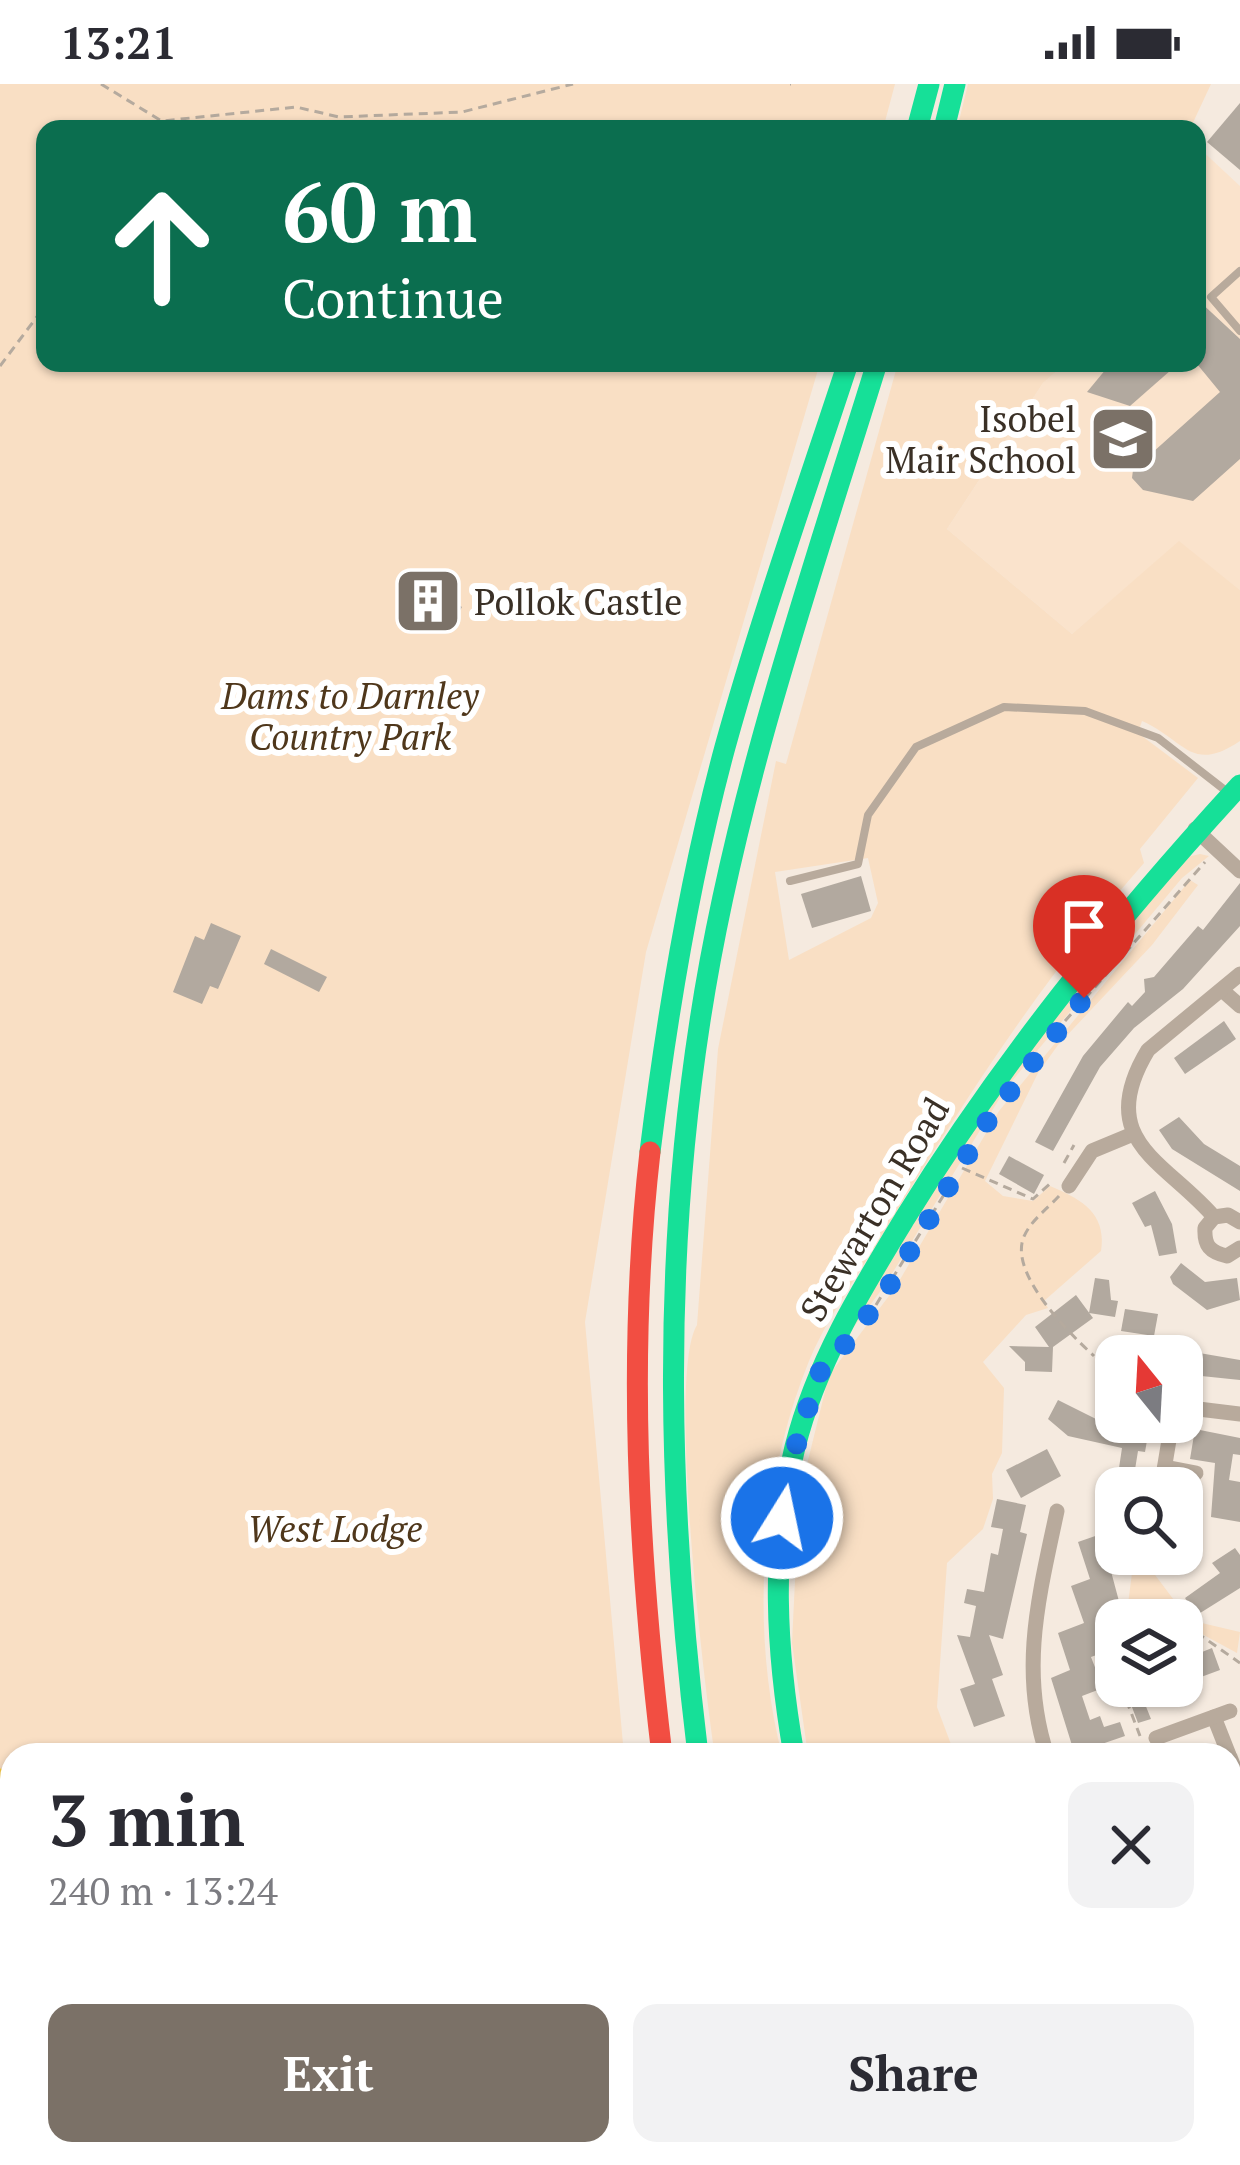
<!DOCTYPE html>
<html lang="en">
<head>
<meta charset="utf-8">
<style>
  body { margin:0; font-family:"PT Serif",serif; background:#f2f2f3; color:#2b2b33; height:100vh; display:flex; flex-direction:column; font-size:45px; white-space:nowrap }
  * { box-sizing:border-box; margin:0 }
  p { font-size:39px; color:#7c7c81 }
  .icon { flex:none; width:66px; height:66px; fill:none; stroke:currentColor; stroke-width:2; stroke-linecap:round; stroke-linejoin:round }
  .map { position:relative; flex:1; overflow:hidden }
  .side { position:absolute; left:0px; top:1659px; width:1242px; height:423px; display:flex; flex-direction:column; background:#fff; border-radius:36px 36px 0 0; box-shadow:0 3px 9px #0004 }
  .side>* { flex:none }
  .top-card { position:absolute; left:36px; top:36px; width:1170px; height:252px; border-radius:24px; box-shadow:0 3px 9px #0004; background:#0b6e4f; color:#fff; overflow:hidden }
  .needle { width:78px; rotate:342deg }
  .fabs { position:absolute; left:1095px; top:1251px; display:grid; gap:24px }
  .fabs a { display:grid; place-items:center; width:108px; height:108px; border-radius:24px; background:#fff; box-shadow:0 3px 9px #0004; font-size:60px }
  .pin { position:absolute; display:grid; place-items:center; width:102px; height:102px; color:#fff; margin:-123px -51px; border-radius:50% 50% 50% 0; rotate:-45deg; box-shadow:0 0 12px #0007 }
  .pin .icon { rotate:45deg }
  .me { position:absolute; width:132px; margin:-66px; rotate:10deg; stroke-linejoin:round; filter:drop-shadow(0 0 9px #0008) }
  .turn { display:flex; align-items:center; gap:42px; height:252px; padding:0 48px; font-size:54px }
  .turn .icon { width:156px; height:156px; stroke-width:2.5 }
  .turn b { display:block; font-size:84px; line-height:102px }
  .round { display:grid; place-items:center; flex:none; width:126px; height:126px; border-radius:24px; background:#f2f2f3 }
  .summary { display:flex; align-items:center; justify-content:space-between; height:204px; padding:0 48px }
  h1 { font-size:72px; font-weight:800; line-height:90px }
  .button { display:flex; gap:24px; margin-top:auto; padding:24px 48px }
  .button a { flex:1; height:138px; border-radius:24px; background:#7b7167; color:#fff; font-size:48px; font-weight:800; line-height:138px; text-align:center }
  .button a+a { background:#f2f2f3; color:#2b2b33 }
  .status { display:flex; justify-content:space-between; align-items:center; height:84px; padding:0 60px; background:#fff; direction:ltr }
  .status svg { height:33px; fill:currentColor }
  .map>svg:first-child { display:block }
  .built { fill:#fae3cc }
  .green { fill:#f9dfc4; fill-rule:evenodd }
  .building { fill:#b2a99f }
  .lines { fill:none; stroke-linecap:round; stroke-linejoin:round }
  .path { stroke:#b5aa9e; stroke-width:3; stroke-dasharray:9 6; stroke-linecap:butt }
  .lane { stroke:#b8aa9c; stroke-width:8 }
  .street { stroke:#b8aa9c; stroke-width:15 }
  .fast { stroke:#16e098; stroke-width:21 }
  .slow { stroke:#ffcf43; stroke-width:21 }
  .jam { stroke:#f24e42; stroke-width:21 }
  .route { stroke:#1a73e8; stroke-width:21; stroke-dasharray:0 37.8 }
  .labels { text-anchor:middle; dominant-baseline:central; stroke-width:12; stroke-linejoin:round; paint-order:stroke }
  .poi-label { font-size:36px; fill:#3a3026; stroke:#fff; text-anchor:end }
  .park-label { font-size:36px; font-style:italic; fill:#4f371b; stroke:#fff }
  .street-label { font-size:36px; fill:#3a3026; stroke:#fff }
</style>
</head>
<body>
<div class="status"><b>13:21</b><svg viewBox="0 0 49 12"><path d="M0 12V9h3v3zM5 12V6h3v6zM10 12V3h3v9zM15 12V0h3v12zM26 1h20v11H26zM47 4h2v5h-2z"/></svg></div>
<div class="map">
<svg width="1240" height="2081" viewBox="0 0 1240 2081">
  <rect width="100%" height="100%" fill="#f5eadf"/>
  <polygon class="built" points="1197,62 1240,102 1240,506 1179,458 1072,550 947,445 1043,299 1066,279 1197,279"/>
  <g class="green">
    <polygon points="0,0 895,0 883,45 45,45 45,279 820,279 646,868 585,1238 624,1671 12,1671 12,1712 0,1699"/>
    <polygon points="968,0 1211,0 1190,45 957,45"/>
    <path d="M898,279H1066L1043,299L947,445L1072,550L1179,457L1240,506V657C1191,690 1185,656 1142,637L1138,649L1198,694L1140,765L1144,779C1045,891 964,1016 887,1143C862,1186 828,1231 809,1277C760,1397 750,1545 782,1671H715C704,1601 667,1290 697,1241L718,965L776,677L786,680ZM868,774L878,819L871,834L789,876L775,788Z"/>
    <polygon points="1200,770 1209,772 1182,794 1006,1004 885,1201 839,1263 979,1031 1071,903 1187,773"/>
    <path d="M1190,796L1198,801L1152,861L1058,961L1038,989L985,1097L1003,1112L1033,1117L1050,1102C1081,1115 1107,1129 1101,1167L1044,1217L1048,1224L1026,1231L983,1278L1004,1304L1002,1369L992,1390L993,1415L983,1445L947,1479L937,1623L955,1671H808L792,1559L799,1413L829,1291L895,1204L999,1027Z"/>
    <polygon points="1143,1475 1189,1536 1240,1548 1237,1569 1200,1549 1182,1555 1182,1536 1126,1536 1133,1481"/>
    <polygon points="0,1710 12,1723 12,2070 122,2070 119,2081 0,2081"/>
    <polygon points="1240,1861 1240,2012 1230,2009 1230,1864"/>
  </g>
  <g class="building">
    <polygon points="1240,19 1240,86 1207,58"/>
    <polygon points="1197,215 1240,255 1240,375 1193,417 1143,406 1132,394 1133,386 1220,308 1197,280"/>
    <polygon points="1111,279 1179,279 1130,322 1087,308"/>
    <polygon points="410,493 427,500 431,493 450,503 445,511 462,523 452,541 428,535 403,518 399,510"/>
    <polygon points="861,792 871,827 812,844 801,810"/>
    <polygon points="1240,799 1240,842 1183,905 1134,944 1100,983 1053,1067 1035,1058 1083,972 1128,918 1132,922 1145,908 1144,895 1154,893 1198,842 1203,846"/>
    <polygon points="211,839 241,852 218,905 210,902 202,920 173,908 195,852 204,856"/>
    <polygon points="271,865 327,893 319,908 264,880"/>
    <polygon points="1224,937 1236,955 1185,990 1174,974"/>
    <polygon points="1179,1033 1204,1060 1240,1082 1240,1107 1172,1065 1159,1046"/>
    <polygon points="1009,1072 1044,1091 1034,1110 999,1090"/>
    <polygon points="1155,1107 1172,1140 1177,1169 1159,1172 1151,1141 1145,1143 1132,1119"/>
    <polygon points="1181,1179 1205,1198 1237,1194 1240,1216 1207,1226 1173,1200 1170,1193"/>
    <polygon points="1095,1194 1109,1196 1111,1216 1118,1217 1115,1233 1089,1229"/>
    <polygon points="1076,1211 1093,1234 1053,1263 1052,1288 1025,1287 1025,1278 1009,1262 1049,1263 1035,1243"/>
    <polygon points="1125,1225 1158,1230 1154,1252 1121,1247"/>
    <polygon points="1182,1266 1240,1276 1240,1296 1182,1290"/>
    <polygon points="1058,1316 1102,1338 1102,1334 1149,1345 1145,1368 1138,1367 1132,1404 1116,1404 1122,1364 1068,1352 1048,1335"/>
    <polygon points="1195,1345 1240,1354 1240,1371 1233,1370 1229,1396 1240,1398 1240,1438 1211,1433 1215,1379 1190,1375"/>
    <polygon points="1047,1365 1061,1392 1021,1414 1006,1386"/>
    <polygon points="997,1415 1026,1421 1020,1448 1027,1450 1003,1555 989,1551 1003,1591 992,1595 1005,1632 974,1643 960,1605 975,1600 957,1551 970,1553 976,1522 964,1519 967,1505 984,1508 991,1469 998,1471 1003,1445 991,1443"/>
    <polygon points="1101,1450 1120,1521 1099,1528 1113,1565 1091,1573 1103,1604 1082,1612 1090,1636 1100,1632 1104,1643 1120,1638 1125,1652 1093,1663 1096,1671 1075,1671 1051,1594 1070,1586 1058,1549 1084,1539 1071,1502 1090,1495 1078,1458"/>
    <polygon points="1235,1464 1240,1471 1240,1504 1197,1531 1185,1514 1220,1489 1212,1479"/>
    <polygon points="1212,1564 1220,1586 1182,1600 1182,1576"/>
    <polygon points="1124,1602 1174,1602 1174,1603 1143,1615 1151,1635 1138,1639"/>
  </g>
  <g class="lines">
    <g class="path">
      <polyline points="101,0 160,36"/>
      <polyline points="790,0 791,0"/>
      <polyline points="154,45 162,37 296,23 339,33 462,28 573,0"/>
      <polyline points="0,282 45,222"/>
      <polyline points="1065,937 1205,778"/>
      <polyline points="1064,1079 1074,1061"/>
      <polyline points="962,1084 1033,1115 1053,1097"/>
      <path d="M1059,1112C1047,1125 1029,1138 1023,1155C1011,1192 1069,1249 1094,1272"/>
      <polyline points="876,1221 953,1096"/>
      <polyline points="1182,1558 1200,1551 1240,1579"/>
      <polyline points="1116,1585 1116,1590"/>
      <polyline points="1121,1602 1140,1652"/>
      <polyline points="1230,1822 1240,1820"/>
      <polyline points="1230,1959 1240,1952"/>
    </g>
    <g class="lane">
      <polyline points="1240,187 1211,213 1240,247"/>
      <polyline points="790,797 858,780 868,731 916,663 1004,623 1085,627 1158,654 1230,710"/>
    </g>
    <g class="street">
      <polyline points="1195,745 1240,787"/>
      <polyline points="1223,907 1240,922"/>
      <polyline points="1069,1102 1092,1067 1133,1050"/>
      <path d="M1214,1133C1166,1077 1093,1057 1148,966L1240,890"/>
      <path d="M1214,1133L1205,1144C1204,1162 1210,1168 1227,1172L1240,1164"/>
      <polyline points="1214,1133 1228,1131 1240,1138"/>
      <polyline points="1104,1281 1116,1297"/>
      <polyline points="1182,1323 1240,1330"/>
      <polyline points="1165,1383 1196,1389"/>
      <polyline points="1161,1404 1172,1338"/>
      <polyline points="1214,1633 1229,1671"/>
      <polyline points="1156,1654 1230,1627"/>
      <path d="M1047,1671C1019,1586 1039,1512 1057,1427"/>
      <polyline points="1230,1673 1240,1699"/>
      <polyline points="1230,1735 1240,1731"/>
      <polyline points="962,2070 964,2081"/>
      <polyline points="1182,2070 1202,2081"/>
      <polyline points="1006,2081 1007,2070"/>
    </g>
    <g class="fast">
      <polyline points="917,45 929,0"/>
      <polyline points="944,45 955,0"/>
      <path d="M650,1068C667,931 689,796 725,663C761,533 806,407 848,279"/>
      <path d="M698,1671C668,1426 662,1182 700,937C734,713 810,495 877,279"/>
      <path d="M794,1671C776,1568 770,1465 795,1363C816,1279 861,1206 905,1134C1002,977 1116,836 1240,701"/>
      <polyline points="753,2070 756,2081"/>
      <polyline points="791,2070 794,2081"/>
      <polyline points="130,2081 137,2070"/>
    </g>
    <g class="slow">
      <polyline points="0,1695 12,1708"/>
      <polyline points="1230,1855 1240,1852"/>
    </g>
    <g class="jam">
      <path d="M650,1068C627,1269 638,1471 662,1671"/>
      <polyline points="444,2070 524,2070"/>
    </g>
  </g>
  <g class="lines">
    <polyline class="route" points="782,1434 798,1353 823,1280 842,1264 884,1211 990,1033 1084,914"/>
  </g>
  <defs>
    <g id="school-square" transform="scale(3.45)"><rect x="-9" y="-9" width="18" height="18" rx="4" fill="#7b7167" stroke="#fff"/><path d="M0-5L7-2L0 1L-7-2ZM-4 1L0 2.5L4 1V4Q0 6-4 4Z" fill="#fff"/></g>
    <g id="building-square" transform="scale(3.45)"><rect x="-9" y="-9" width="18" height="18" rx="4" fill="#7b7167" stroke="#fff"/><path d="M-4-6H4V6H1V3H-1V6H-4ZM-2.5-4.3h1.7v1.8h-1.7ZM.8-4.3h1.7v1.8H.8ZM-2.5-1h1.7V.8h-1.7ZM.8-1h1.7V.8H.8Z" fill="#fff"/></g>
  </defs>
  <g fill-rule="evenodd">
    <use href="#school-square" x="1123" y="355"/>
    <use href="#building-square" x="428" y="517"/>
  </g>
  <g class="labels">
    <g class="poi-label">
      <text x="1076" y="334">Isobel<tspan x="1076" dy="41">Mair School</tspan></text>
      <text x="474" y="517" text-anchor="start">Pollok Castle</text>
    </g>
    <g class="park-label">
      <text x="350" y="611">Dams to Darnley<tspan x="350" dy="41">Country Park</tspan></text>
      <text x="335" y="1444">West Lodge</text>
    </g>
    <g class="street-label">
      <text transform="translate(874 1125) rotate(-59)">Stewarton Road</text>
    </g>
  </g>
</svg>
<div class="fabs">
<a><svg class="needle" viewBox="-14 -14 28 28"><path d="M0-13l5 13h-10z" fill="#e53935"/><path d="M0 13l5-13h-10z" fill="#7c7c81"/></svg></a>
<a><svg class="icon" aria-label="search" viewBox="0 0 24 24"><circle cx="10" cy="10" r="6"/><path d="M15 15l6 6"/></svg></a>
<a><svg class="icon" aria-label="layers" viewBox="0 0 24 24"><path d="M12 4l9 5-9 5-9-5zM3 14l9 5 9-5"/></svg></a>
</div>
<div class="pin" style="left:1084px;top:914px;background:#d93025"><svg class="icon" aria-label="arrive" viewBox="0 0 24 24"><path d="M6 21V4h12l-3 4 3 4H6"/></svg></div>
<svg class="me" style="left:782px;top:1434px" viewBox="-20 -20 40 40"><circle r="17" fill="#1a73e8" stroke="#fff" stroke-width="3"/><path d="M0-11L8 9 0 5-8 9z" fill="#fff"/></svg>
<div class="top-card">
<div class="turn"><svg class="icon" aria-label="ahead" viewBox="0 0 24 24"><path d="M12 20V5M6 11l6-6 6 6"/></svg><div><b>60 m</b>Continue</div></div>
</div>
<section class="side">
<div class="summary"><div><h1>3 min</h1><p>240 m · 13:24</p></div><a class="round"><svg class="icon" aria-label="close" viewBox="0 0 24 24"><path d="M6 6l12 12M18 6L6 18"/></svg></a></div>
<div class="button"><a>Exit</a><a>Share</a></div>
</section>
</div>
</body>
</html>
